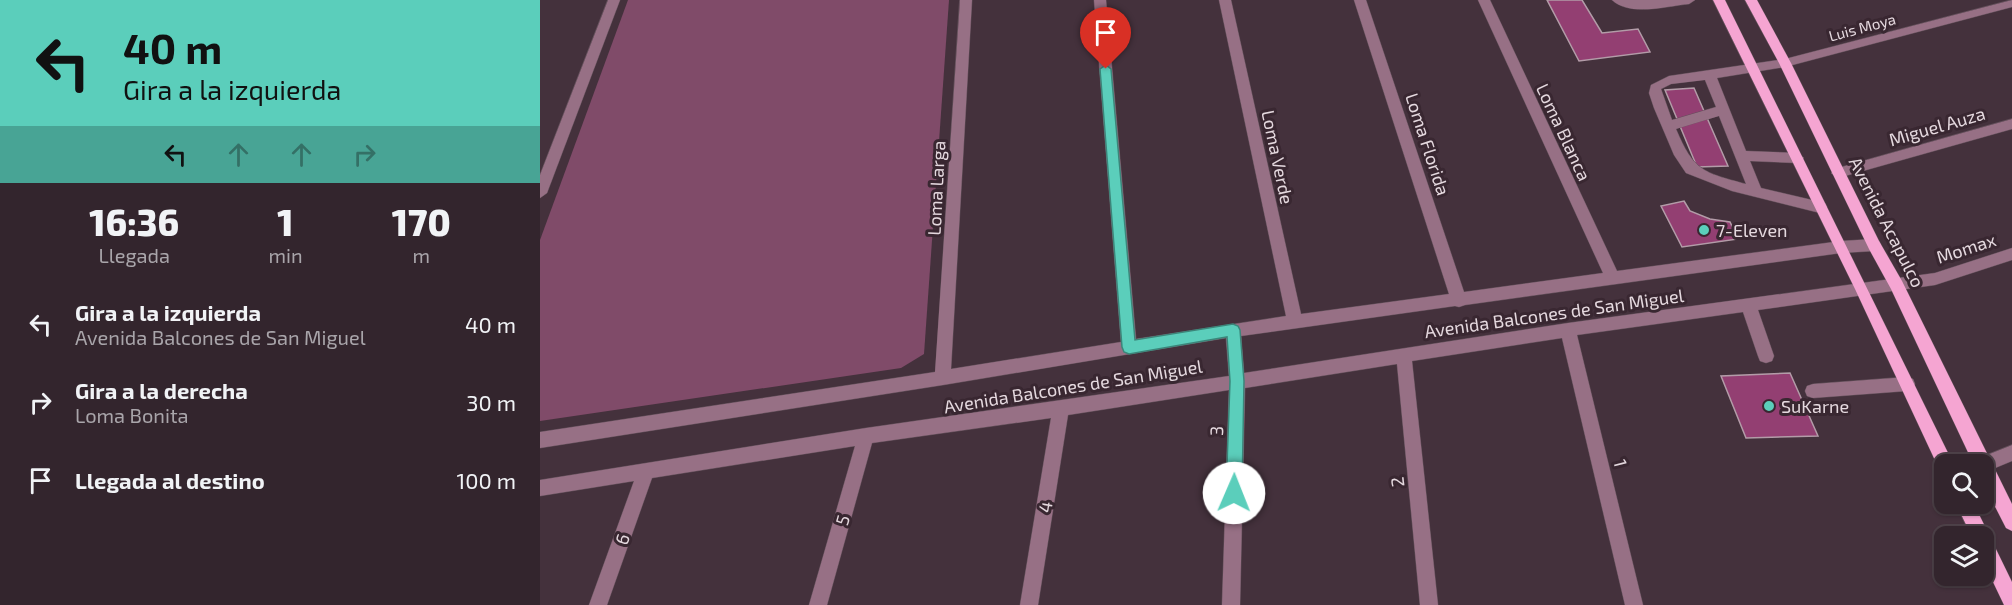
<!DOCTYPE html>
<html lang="es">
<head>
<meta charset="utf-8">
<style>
  body { margin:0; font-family:"Exo 2",sans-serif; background:#3e3139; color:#f1f3f6; height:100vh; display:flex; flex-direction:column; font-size:22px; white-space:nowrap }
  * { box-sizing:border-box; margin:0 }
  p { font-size:20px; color:#a9a5aa }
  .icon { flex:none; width:33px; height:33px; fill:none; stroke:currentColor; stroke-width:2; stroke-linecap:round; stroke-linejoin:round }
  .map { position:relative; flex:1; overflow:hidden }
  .side { display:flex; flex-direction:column; background:#33252d; width:540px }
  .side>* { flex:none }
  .top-card { background:#5bcebb; color:#111; overflow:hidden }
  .controls { position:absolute; left:1394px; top:454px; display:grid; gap:12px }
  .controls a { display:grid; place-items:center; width:60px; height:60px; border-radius:12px; background:#33252d; box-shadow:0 2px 4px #0004,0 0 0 2px #4e4249; font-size:30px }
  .pin { position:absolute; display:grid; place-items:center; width:51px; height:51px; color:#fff; margin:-62px -26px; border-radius:50% 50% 50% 0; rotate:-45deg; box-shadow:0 0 6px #0007 }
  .pin .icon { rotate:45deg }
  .me { position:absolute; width:66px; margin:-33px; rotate:1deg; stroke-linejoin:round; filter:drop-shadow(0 0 4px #0008) }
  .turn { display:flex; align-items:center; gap:21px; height:126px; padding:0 24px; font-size:27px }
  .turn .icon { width:78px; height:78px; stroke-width:2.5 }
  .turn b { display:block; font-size:42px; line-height:51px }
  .lanes { display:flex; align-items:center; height:57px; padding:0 24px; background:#0003; justify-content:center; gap:30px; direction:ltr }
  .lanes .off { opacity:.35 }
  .eta { display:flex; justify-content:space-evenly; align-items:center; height:102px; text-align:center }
  .eta b { font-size:36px; font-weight:800; line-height:42px }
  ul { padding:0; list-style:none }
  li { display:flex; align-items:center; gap:18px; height:78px; padding:0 24px }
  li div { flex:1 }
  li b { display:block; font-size:22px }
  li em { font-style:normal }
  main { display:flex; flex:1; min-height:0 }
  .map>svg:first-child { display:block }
  .green { fill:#804b69 }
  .building { fill:#933f72; stroke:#b39ca8; stroke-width:1.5 }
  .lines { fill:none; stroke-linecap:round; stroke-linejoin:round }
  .minor-casing { stroke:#614f59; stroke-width:1 }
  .major-casing { stroke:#614f59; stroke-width:1 }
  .minor { fill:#977085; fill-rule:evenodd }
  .major { fill:#f5a5d2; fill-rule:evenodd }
  .route { fill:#5bcebb; stroke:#3b867a; stroke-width:1.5 }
  .poi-dot { fill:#5bcebb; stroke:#392731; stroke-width:2 }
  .labels { text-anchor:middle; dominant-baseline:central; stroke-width:6; stroke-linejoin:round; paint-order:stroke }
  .far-street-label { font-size:15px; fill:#e5d9df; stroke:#392731 }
  .street-label { font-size:18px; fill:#e5d9df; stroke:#392731 }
  .poi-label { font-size:18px; fill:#e5d9df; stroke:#392731; text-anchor:start }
</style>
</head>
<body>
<main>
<section class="side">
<div class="top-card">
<div class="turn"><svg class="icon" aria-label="left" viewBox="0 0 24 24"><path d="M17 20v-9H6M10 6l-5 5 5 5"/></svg><div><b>40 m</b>Gira a la izquierda</div></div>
<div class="lanes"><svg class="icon" aria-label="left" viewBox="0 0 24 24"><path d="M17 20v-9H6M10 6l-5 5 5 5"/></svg><svg class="icon off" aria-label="ahead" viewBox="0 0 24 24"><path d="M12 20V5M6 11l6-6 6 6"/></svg><svg class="icon off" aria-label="ahead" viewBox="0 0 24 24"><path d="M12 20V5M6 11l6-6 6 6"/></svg><svg class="icon off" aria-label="right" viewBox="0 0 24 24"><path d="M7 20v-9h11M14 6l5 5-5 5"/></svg></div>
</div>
<div class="eta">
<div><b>16:36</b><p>Llegada</p></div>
<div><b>1</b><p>min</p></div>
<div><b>170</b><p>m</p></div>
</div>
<ul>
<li><svg class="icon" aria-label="left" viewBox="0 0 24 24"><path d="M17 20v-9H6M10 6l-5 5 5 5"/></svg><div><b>Gira a la izquierda</b><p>Avenida Balcones de San Miguel</p></div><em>40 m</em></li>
<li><svg class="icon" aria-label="right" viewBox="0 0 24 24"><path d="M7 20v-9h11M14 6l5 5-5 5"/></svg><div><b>Gira a la derecha</b><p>Loma Bonita</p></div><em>30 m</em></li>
<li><svg class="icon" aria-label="arrive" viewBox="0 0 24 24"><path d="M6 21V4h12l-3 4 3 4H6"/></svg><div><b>Llegada al destino</b></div><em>100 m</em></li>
</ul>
</section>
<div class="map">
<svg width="1472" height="605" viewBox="0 0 1472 605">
  <rect width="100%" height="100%" fill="#44313c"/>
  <polygon class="green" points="88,0 409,0 384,354 361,368 0,421 0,240"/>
  <g class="building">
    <polygon points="1007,0 1042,0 1062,33 1098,29 1110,52 1039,61"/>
    <polygon points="1154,88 1188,166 1157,167 1125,90"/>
    <polygon points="1144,201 1150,211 1170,219 1190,222 1198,239 1142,247 1121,206"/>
    <polygon points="1250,373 1278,436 1206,438 1181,376"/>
  </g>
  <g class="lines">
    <g class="minor-casing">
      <g id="minor">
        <polygon points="68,0 80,0 7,193 0,198 0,175"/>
        <polygon points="420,0 432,0 411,369 581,342 554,0 566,0 596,339 746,316 679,0 691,0 761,314 909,294 814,0 826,0 924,292 1063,273 938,0 950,0 1077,271 1301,241 1334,239 1339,241 1341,245 1339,249 1334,251 1301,253 925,305 919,307 915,306 701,336 704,373 1028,323 1395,273 1472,248 1472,260 1395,285 1218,310 1234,356 1232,361 1226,363 1220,361 1218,356 1203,312 1037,335 1103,605 1085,605 1022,338 872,361 898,605 880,605 857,364 705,388 700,605 682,605 689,390 528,415 498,605 480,605 511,418 332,443 287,605 269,605 315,446 112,478 67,605 49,605 94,481 0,496 0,480 326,428 689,376 686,338 403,385 0,448 0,432 395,372"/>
        <path d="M1072,0H1155L1149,4C1127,6 1090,17 1072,0Z"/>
        <path d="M1472,0V7L1245,67L1177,78L1206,151L1257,153L1264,158L1257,163L1210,161L1221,188L1285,203L1287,207L1280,213L1192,191L1146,173L1134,155L1114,108L1109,93L1111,85L1129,76L1245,59ZM1165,80L1176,107L1132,120L1121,89L1131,84ZM1179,116L1206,184C1162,172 1154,171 1136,129Z"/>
        <polygon points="1472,119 1472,129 1298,178 1291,173 1298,168"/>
        <polygon points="1367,377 1373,379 1375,384 1373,389 1367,391 1273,398 1267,396 1265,391 1267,386 1273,384"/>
        <polygon points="1472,445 1472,461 1443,473 1443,465 1435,465 1437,459"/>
      </g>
    </g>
    <g class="major-casing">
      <g id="major">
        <polygon points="1173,0 1185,0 1414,465 1404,465 1404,472 1400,471 1315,289"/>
        <polygon points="1205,0 1217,0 1251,63 1339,241 1362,281 1472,504 1472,531 1466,528 1443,483 1443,465 1434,465 1351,289 1329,249 1239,63"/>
        <polygon points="1416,504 1434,504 1472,582 1472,605 1464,605 1443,561 1443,537 1432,537"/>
      </g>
    </g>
    <use href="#minor" class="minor"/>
    <use href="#major" class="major"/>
  </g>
  <polygon class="route" points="566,65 571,69 595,340 693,324 698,326 700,330 704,381 702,493 700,498 694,501 689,498 686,493 690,381 687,337 589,354 584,352 582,347 560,69"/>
  <g class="poi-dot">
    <circle cx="1164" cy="230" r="6"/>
    <circle cx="1229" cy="406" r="6"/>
  </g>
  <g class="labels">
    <g class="far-street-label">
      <text transform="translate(1322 27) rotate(-15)">Luis Moya</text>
    </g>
    <g class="street-label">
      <text transform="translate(1397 126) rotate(-16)">Miguel Auza</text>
      <text transform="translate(1024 132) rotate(65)">Loma Blanca</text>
      <text transform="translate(888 144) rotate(72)">Loma Florida</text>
      <text transform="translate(738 157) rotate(78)">Loma Verde</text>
      <text transform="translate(396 188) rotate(-87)">Loma Larga</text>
      <text transform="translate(1347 222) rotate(63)">Avenida Acapulco</text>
      <text transform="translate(1426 248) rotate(-18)">Momax</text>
      <text transform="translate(1014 313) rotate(-8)">Avenida Balcones de San Miguel</text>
      <text transform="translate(533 386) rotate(-9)">Avenida Balcones de San Miguel</text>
      <text transform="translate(676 431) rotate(-89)">3</text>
      <text transform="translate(1081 463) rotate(76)">1</text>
      <text transform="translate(857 482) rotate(-96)">2</text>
      <text transform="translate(505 507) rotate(-81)">4</text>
      <text transform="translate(302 520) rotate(-74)">5</text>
      <text transform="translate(82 539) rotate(-70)">6</text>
    </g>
    <g class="poi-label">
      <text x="1176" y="230">7-Eleven</text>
      <text x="1241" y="406">SuKarne</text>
    </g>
  </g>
</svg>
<div class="controls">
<a><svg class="icon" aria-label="search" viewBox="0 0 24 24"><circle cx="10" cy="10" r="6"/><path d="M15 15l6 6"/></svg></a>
<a><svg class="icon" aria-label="layers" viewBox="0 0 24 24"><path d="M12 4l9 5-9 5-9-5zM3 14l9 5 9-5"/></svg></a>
</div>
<div class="pin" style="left:566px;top:69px;background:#d93025"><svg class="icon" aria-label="arrive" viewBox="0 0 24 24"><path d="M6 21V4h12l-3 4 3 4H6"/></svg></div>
<svg class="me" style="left:694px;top:493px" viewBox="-20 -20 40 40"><circle r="19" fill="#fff"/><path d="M0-13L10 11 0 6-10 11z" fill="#5bcebb"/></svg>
</div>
</main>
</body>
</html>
